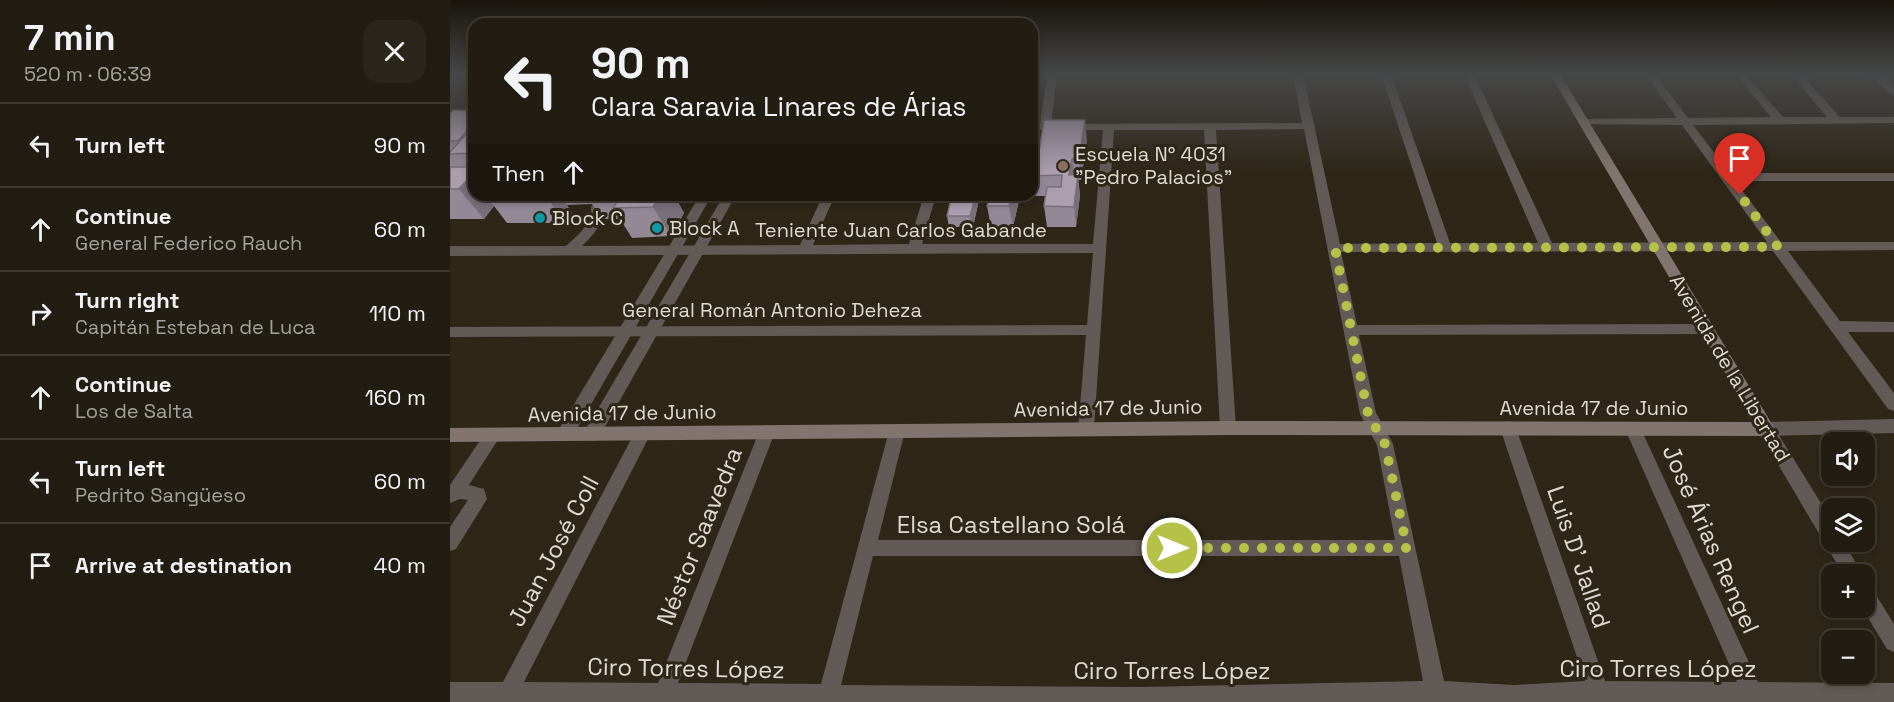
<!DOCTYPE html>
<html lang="en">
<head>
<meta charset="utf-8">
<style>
  body { margin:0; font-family:"Space Grotesk",sans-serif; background:#2a261b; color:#f1f3f6; height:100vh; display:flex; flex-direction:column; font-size:22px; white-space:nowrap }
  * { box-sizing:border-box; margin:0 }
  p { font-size:20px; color:#a2a29f }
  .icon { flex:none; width:33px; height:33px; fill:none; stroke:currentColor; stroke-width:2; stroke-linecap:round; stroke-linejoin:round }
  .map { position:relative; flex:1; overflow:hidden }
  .details { display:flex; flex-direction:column; background:#221d12; width:450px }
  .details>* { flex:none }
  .banner { position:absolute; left:18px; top:18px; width:570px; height:183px; border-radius:18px; box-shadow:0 3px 9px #0003,0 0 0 2px #3f3b32; background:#221d12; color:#f1f3f6; overflow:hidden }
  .buttons { position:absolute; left:1371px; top:432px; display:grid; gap:12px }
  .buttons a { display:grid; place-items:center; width:54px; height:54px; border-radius:12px; background:#221d12; box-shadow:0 3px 9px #0003,0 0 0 2px #3f3b32; font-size:30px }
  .pin { position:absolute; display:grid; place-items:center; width:51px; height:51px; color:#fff; margin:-62px -26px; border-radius:50% 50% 50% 0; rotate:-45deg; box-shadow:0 0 6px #0007 }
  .pin .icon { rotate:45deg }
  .me { position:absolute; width:66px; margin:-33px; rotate:90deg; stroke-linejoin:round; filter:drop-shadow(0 0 4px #0008) }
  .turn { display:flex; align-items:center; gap:21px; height:126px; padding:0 24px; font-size:27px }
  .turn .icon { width:78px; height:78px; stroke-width:2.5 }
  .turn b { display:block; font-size:42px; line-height:51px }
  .then { display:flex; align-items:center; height:57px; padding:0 24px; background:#0003; gap:12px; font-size:22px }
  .round { display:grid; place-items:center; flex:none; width:63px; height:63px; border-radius:18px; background:#2a261b }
  .headline { display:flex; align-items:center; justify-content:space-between; height:102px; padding:0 24px }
  h1 { font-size:36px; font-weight:800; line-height:45px }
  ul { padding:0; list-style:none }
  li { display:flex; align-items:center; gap:18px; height:84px; padding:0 24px; border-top:2px solid #3f3b32 }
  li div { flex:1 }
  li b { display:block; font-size:22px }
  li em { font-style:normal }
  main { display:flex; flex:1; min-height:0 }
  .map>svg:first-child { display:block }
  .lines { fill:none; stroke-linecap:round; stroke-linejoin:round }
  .minor { fill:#625a56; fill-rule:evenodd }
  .tertiary { fill:#625a56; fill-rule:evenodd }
  .secondary { fill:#82756f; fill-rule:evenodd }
  .wall { fill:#928896 }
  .shaded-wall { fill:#776f7a }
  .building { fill:#aa9eaf; stroke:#776f7a; stroke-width:1.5 }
  .route { stroke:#b6c148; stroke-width:10; stroke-dasharray:0 18 }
  .education-dot { fill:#8d6e63; stroke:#2e2718; stroke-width:2 }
  .culture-dot { fill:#0f9aa8; stroke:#2e2718; stroke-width:2 }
  .labels { text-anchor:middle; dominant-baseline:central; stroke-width:6; stroke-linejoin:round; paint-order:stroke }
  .poi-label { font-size:20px; fill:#dfdbd1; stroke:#2e2718; text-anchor:start }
  .street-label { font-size:20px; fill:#dfdbd1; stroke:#2e2718 }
  .near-street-label { font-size:24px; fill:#dfdbd1; stroke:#2e2718 }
</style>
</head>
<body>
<main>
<section class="details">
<div class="headline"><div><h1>7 min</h1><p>520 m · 06:39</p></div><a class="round"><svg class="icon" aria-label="close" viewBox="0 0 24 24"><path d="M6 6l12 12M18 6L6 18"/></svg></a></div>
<ul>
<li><svg class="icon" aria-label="left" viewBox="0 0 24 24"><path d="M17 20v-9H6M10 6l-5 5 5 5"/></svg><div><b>Turn left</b></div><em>90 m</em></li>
<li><svg class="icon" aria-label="ahead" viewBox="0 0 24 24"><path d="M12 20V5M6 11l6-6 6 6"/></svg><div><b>Continue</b><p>General Federico Rauch</p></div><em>60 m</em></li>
<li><svg class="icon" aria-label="right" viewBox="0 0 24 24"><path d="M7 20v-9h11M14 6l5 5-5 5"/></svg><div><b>Turn right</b><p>Capitán Esteban de Luca</p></div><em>110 m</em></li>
<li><svg class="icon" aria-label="ahead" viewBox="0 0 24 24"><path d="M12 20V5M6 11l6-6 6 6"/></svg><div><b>Continue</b><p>Los de Salta</p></div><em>160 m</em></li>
<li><svg class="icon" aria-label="left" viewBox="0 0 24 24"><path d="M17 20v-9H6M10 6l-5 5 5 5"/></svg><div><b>Turn left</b><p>Pedrito Sangüeso</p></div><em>60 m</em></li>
<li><svg class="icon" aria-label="arrive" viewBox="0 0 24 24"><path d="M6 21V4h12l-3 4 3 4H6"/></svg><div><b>Arrive at destination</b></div><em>40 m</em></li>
</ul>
</section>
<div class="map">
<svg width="1444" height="702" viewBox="0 0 1444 702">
  <rect width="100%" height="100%" fill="#2e2718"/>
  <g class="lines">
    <g class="minor">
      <path d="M597,74H607L601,124L852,123L843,74H853L890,244L987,243L931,74H941L1000,243H1088L1014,74H1024L1102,243L1317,242L1232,125L1130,124L1128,122L1134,119L1227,118L1195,74H1205L1238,118L1321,117L1285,74H1295L1333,117H1377L1349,84V74H1359V83L1390,117H1444V123L1243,125L1280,173H1444V181H1285L1331,242H1444V250L1338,251L1390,321L1444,322V332H1398L1444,393V411L1438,409L1323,251L891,252L907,325L1257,324L1264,329L1257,334L909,335L926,413L943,444L994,681L1064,685L1135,681L1050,428L1052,423L1058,421L1064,423L1066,428L1155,681L1287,682L1175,429L1177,424L1183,422L1189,424L1191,429L1308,682L1444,683V702H0V682H53L187,428L193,426L199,428L201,433L74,682L208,683L309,432L311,427L317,425L323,427L325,432L228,683L371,684L439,431L441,426L447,424L453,426L455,431L428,540H945L927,445L910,414L854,129L766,130L786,428L784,433L778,435L772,433L770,428L754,130H664L644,429L642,434L636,436L630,434L628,429L636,335L0,337V327L637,325L643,253L0,256V246H116C128,235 142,224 141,207L149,195H162L153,207C155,222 143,236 132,246L350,245L373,195H385L363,245L459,244L474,195H486L472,244H643L653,130H582V124H590ZM423,556H949L973,681L692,687L391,685Z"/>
      <polygon points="1371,74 1444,74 1444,78 1436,78 1444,87 1444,96 1428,84 1425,78 1376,77"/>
      <polygon points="1444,419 1444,433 1316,436 1310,434 1308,429 1310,424 1316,422"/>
    </g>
    <g class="tertiary">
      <polygon points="24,104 24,113 0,133 0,124"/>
      <polygon points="250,195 262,195 121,439 115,441 109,439 107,434 109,429"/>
      <polygon points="274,195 286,195 148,439 142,441 136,439 134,434 136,429"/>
      <polygon points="1316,422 1322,424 1382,521 1382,542 1394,542 1412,574 1393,574 1310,434 1308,429 1310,424"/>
      <polygon points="43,428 49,430 51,435 19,485 34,489 37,499 6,549 0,551 0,527 18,500 10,499 0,503 0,485 37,430"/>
      <polygon points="1414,584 1421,587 1444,624 1444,652 1437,649 1412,608 1414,608"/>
    </g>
    <polygon class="secondary" points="1100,74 1110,74 1322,424 1324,429 1322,434 1316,436 778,435 0,442 0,428 778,421 1304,422"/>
  </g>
  <g class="wall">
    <polygon points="24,111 24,195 224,195 234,213 221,236 182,238 170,219 152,219 142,204 117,205 122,213 115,223 57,223 44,206 34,219 0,219 0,114"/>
    <polygon points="637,140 631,180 628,180 630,195 626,227 597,227 594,206 595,196 570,196 563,227 541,227 537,206 540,195 582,195 582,158 588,158"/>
    <polygon points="502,195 528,195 529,200 523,227 499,227 497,216"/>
  </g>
  <g class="shaded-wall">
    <polygon points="635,120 637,140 631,180 629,159"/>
    <polygon points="23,124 24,125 24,153 18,153 8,141"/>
    <polygon points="622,159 624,179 619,175"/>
    <polygon points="24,172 24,195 35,195 44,206 34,219 9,189"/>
    <polygon points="628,174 630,195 626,227 624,207"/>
    <polygon points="95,195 110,195 122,213 115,223"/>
    <polygon points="210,195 224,195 234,213 221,236 203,207"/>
    <polygon points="526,195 528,195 529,200 523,227 520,216"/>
    <polygon points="562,195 570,195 570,196 563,227 559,206"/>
  </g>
  <g class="building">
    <polygon points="3,110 24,111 24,123 23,124 8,141 0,141 0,114"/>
    <polygon points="594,120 635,120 629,159 622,159 619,175 628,174 624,207 594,206 597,187 611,187 612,175 582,176 582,158 588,158"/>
    <polygon points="18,132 24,132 24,153 0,154 0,152"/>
    <polygon points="0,167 24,167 24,172 9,189 0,189"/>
    <polygon points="171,195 210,195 203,207 163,208"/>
    <polygon points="502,195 526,195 520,216 497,216"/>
    <polygon points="540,195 562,195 559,206 537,206"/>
  </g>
  <linearGradient id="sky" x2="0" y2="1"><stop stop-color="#19150d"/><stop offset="0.43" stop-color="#464748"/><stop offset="1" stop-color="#464748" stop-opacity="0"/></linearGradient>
  <rect width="1444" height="172" fill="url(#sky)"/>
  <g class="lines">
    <polyline class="route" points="722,548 957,548 935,444 918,414 885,248 1328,247 1290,195"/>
  </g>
  <circle class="education-dot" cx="613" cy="166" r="6"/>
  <g class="culture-dot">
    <circle cx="90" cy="218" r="6"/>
    <circle cx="207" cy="228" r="6"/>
  </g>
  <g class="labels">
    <g class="poi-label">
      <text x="625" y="154">Escuela N° 4031<tspan x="625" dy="23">"Pedro Palacios"</tspan></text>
      <text x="102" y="218">Block C</text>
      <text x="219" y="228">Block A</text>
    </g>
    <g class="street-label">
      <text x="451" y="230">Teniente Juan Carlos Gabande</text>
      <text x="322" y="310">General Román Antonio Deheza</text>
      <text transform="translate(1280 368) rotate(59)">Avenida de la Libertad</text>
      <text transform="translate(658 408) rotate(-1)">Avenida 17 de Junio</text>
      <text x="1144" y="408">Avenida 17 de Junio</text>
      <text transform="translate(172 413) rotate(-1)">Avenida 17 de Junio</text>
    </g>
    <g class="near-street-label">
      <text x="561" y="524">Elsa Castellano Solá</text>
      <text transform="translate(249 536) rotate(-68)">Néstor Saavedra</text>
      <text transform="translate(1261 539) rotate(66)">José Árias Rengel</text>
      <text transform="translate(103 551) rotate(-62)">Juan José Coll</text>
      <text transform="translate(1129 557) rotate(71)">Luis D' Jallad</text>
      <text transform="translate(236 668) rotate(1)">Ciro Torres López</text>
      <text x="1208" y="668">Ciro Torres López</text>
      <text x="722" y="670">Ciro Torres López</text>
    </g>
  </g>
</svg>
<div class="buttons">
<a><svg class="icon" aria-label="sound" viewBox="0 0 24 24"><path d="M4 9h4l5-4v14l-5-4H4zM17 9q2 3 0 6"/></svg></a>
<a><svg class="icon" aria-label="layers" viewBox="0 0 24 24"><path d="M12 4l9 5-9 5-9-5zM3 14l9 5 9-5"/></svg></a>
<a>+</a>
<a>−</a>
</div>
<div class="pin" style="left:1290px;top:195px;background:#d93025"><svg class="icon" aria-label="arrive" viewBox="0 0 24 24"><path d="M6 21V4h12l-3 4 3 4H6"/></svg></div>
<svg class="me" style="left:722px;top:548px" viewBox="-20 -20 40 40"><circle r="17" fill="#b6c148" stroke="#fff" stroke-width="3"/><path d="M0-11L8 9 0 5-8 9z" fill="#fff"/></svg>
<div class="banner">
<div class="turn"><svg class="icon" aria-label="left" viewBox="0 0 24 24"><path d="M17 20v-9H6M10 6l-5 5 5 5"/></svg><div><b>90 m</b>Clara Saravia Linares de Árias</div></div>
<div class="then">Then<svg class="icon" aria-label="ahead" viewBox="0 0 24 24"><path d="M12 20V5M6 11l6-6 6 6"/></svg></div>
</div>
</div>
</main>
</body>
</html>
